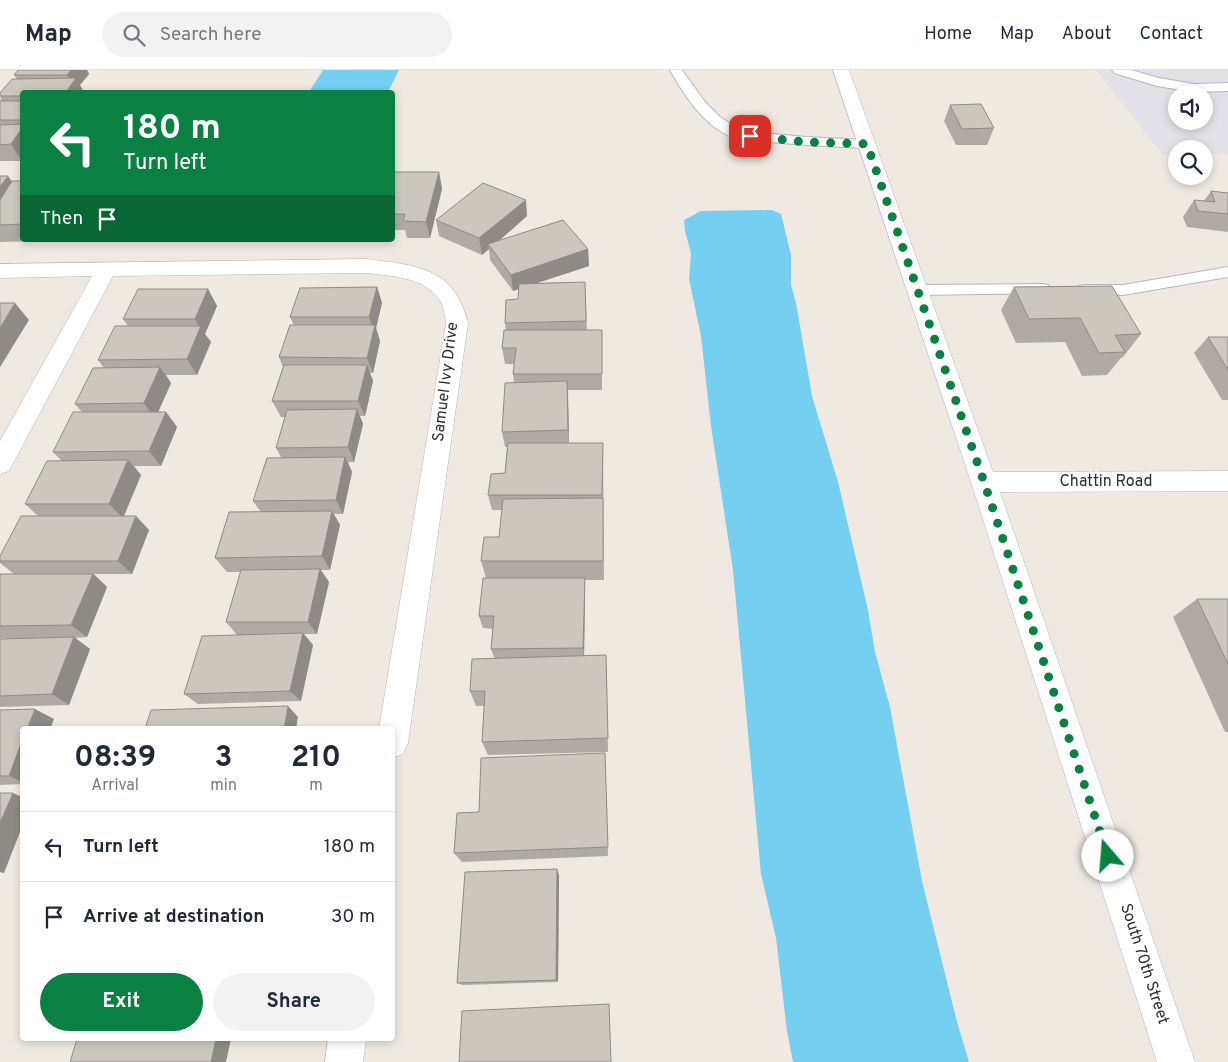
<!DOCTYPE html>
<html lang="en">
<head>
<meta charset="utf-8">
<style>
  body { margin:0; font-family:Overpass,sans-serif; background:#f2f2f3; color:#1f2937; height:100vh; display:flex; flex-direction:column; font-size:19px; white-space:nowrap }
  * { box-sizing:border-box; margin:0 }
  p { font-size:16px; color:#747a83 }
  .icon { flex:none; width:28px; height:28px; fill:none; stroke:currentColor; stroke-width:2; stroke-linecap:round; stroke-linejoin:round }
  .map { position:relative; flex:1; overflow:hidden }
  .panel { position:absolute; left:20px; top:656px; width:375px; height:315px; display:flex; flex-direction:column; background:#fff; border-radius:5px; box-shadow:0 2px 8px #0003 }
  .panel>* { flex:none }
  .top-card { position:absolute; left:20px; top:20px; width:375px; height:152px; border-radius:5px; box-shadow:0 2px 8px #0003; background:#0b8043; color:#fff; overflow:hidden }
  .controls { position:absolute; left:1168px; top:15px; display:grid; gap:10px }
  .controls a { display:grid; place-items:center; width:45px; height:45px; border-radius:50%; background:#fff; box-shadow:0 2px 8px #0003; font-size:25px }
  .pin { position:absolute; display:grid; place-items:center; width:42px; height:42px; color:#fff; margin:-21px; border-radius:10px; box-shadow:0 2px 8px #0006 }
  .me { position:absolute; width:55px; margin:-28px; rotate:342deg; stroke-linejoin:round; filter:drop-shadow(0 0 4px #0008) }
  .turn { display:flex; align-items:center; gap:18px; height:105px; padding:0 20px; font-size:22px }
  .turn .icon { width:65px; height:65px; stroke-width:2.5 }
  .turn b { display:block; font-size:35px; line-height:42px }
  .then { display:flex; align-items:center; height:48px; padding:0 20px; background:#0003; gap:10px; font-size:19px }
  .eta { display:flex; justify-content:space-evenly; align-items:center; height:85px; text-align:center }
  .eta b { font-size:30px; font-weight:700; line-height:35px }
  .button { display:flex; gap:10px; margin-top:auto; padding:10px 20px }
  .button a { flex:1; height:58px; border-radius:30px; background:#0b8043; color:#fff; font-size:20px; font-weight:700; line-height:58px; text-align:center }
  .button a+a { background:#f2f2f3; color:#1f2937 }
  ul { padding:0; list-style:none }
  li { display:flex; align-items:center; gap:15px; height:70px; padding:0 20px; border-top:1px solid #e0e1e3 }
  li div { flex:1 }
  li b { display:block; font-size:19px }
  li em { font-style:normal }
  header { display:flex; align-items:center; gap:30px; box-sizing:border-box; height:70px; padding:0 25px; background:#fff; border-bottom:1px solid #e0e1e3 }
  header strong { font-size:24px }
  nav { display:flex; gap:28px; margin-inline-start:auto; font-size:18px }
  .search { width:350px; height:45px; background:#f2f2f3; display:flex; align-items:center; gap:12px; box-sizing:border-box; padding:0 18px; border-radius:28px; color:#747a83; font-size:19px }
  .map>svg:first-child { display:block }
  .industrial { fill:#e3e1e8; fill-rule:evenodd }
  .water { fill:#75cff0 }
  .lines { fill:none; stroke-linecap:round; stroke-linejoin:round }
  .service-casing { stroke:#b4b7c1; stroke-width:2 }
  .minor-casing { stroke:#b4b7c1; stroke-width:1 }
  .service { fill:#fff; fill-rule:evenodd }
  .minor { fill:#fff; fill-rule:evenodd }
  .wall { fill:#afaba4 }
  .shaded-wall { fill:#8e8b86 }
  .building { fill:#cbc7bf; stroke:#8e8b86 }
  .route { stroke:#0b8043; stroke-width:9; stroke-dasharray:0 16.2 }
  .labels { text-anchor:middle; dominant-baseline:central; stroke-width:4; stroke-linejoin:round; paint-order:stroke }
  .street-label { font-size:16px; fill:#2e2e2e; stroke:#fff }
</style>
</head>
<body>
<header>
<strong>Map</strong>
<div class="search"><svg class="icon" aria-label="search" viewBox="0 0 24 24"><circle cx="10" cy="10" r="6"/><path d="M15 15l6 6"/></svg>Search here</div>
<nav><a>Home</a><a>Map</a><a>About</a><a>Contact</a></nav>
</header>
<div class="map">
<svg width="1228" height="992" viewBox="0 0 1228 992">
  <rect width="100%" height="100%" fill="#efe9e1"/>
  <path class="industrial" d="M1096,0H1228V84H1204V79H1176V85H1163ZM1176,24H1204V51H1176Z"/>
  <g class="water">
    <polygon points="323,0 399,0 388,22 309,22"/>
    <polygon points="772,140 781,144 791,185 791,215 796,233 812,326 838,412 868,540 875,582 890,637 922,811 957,952 969,992 793,992 787,961 776,868 761,804 733,500 711,356 701,266 689,209 691,183 685,161 684,150 701,141"/>
  </g>
  <g class="lines">
    <g class="service-casing">
      <g id="service">
        <path d="M670,0H682L705,32L720,47L742,61L806,67L867,70L874,74L867,78C835,77 803,75 770,72C758,71 744,72 732,67C704,56 684,25 670,0Z"/>
        <polygon points="1112,0 1131,0 1159,8 1194,14 1228,13 1228,21 1194,22 1157,16 1114,3"/>
        <polygon points="1228,197 1228,207 1123,225 1085,225 1079,224 1077,220 1079,216 1085,215 1123,215"/>
        <polygon points="1042,214 1048,215 1050,219 1048,223 917,225 911,224 909,220 911,216 917,215"/>
      </g>
    </g>
    <g class="minor-casing">
      <g id="minor">
        <polygon points="833,0 849,0 993,402 1228,401 1228,421 1000,422 1195,992 1157,992 971,412"/>
        <path d="M366,189C415,195 455,197 468,253L408,673L403,684L392,688V659H379L446,253C445,247 444,240 442,234C429,207 391,206 366,203L113,206L9,401L0,404V371L92,206L0,208V194Z"/>
        <polygon points="328,969 366,969 363,992 325,992"/>
      </g>
    </g>
    <use href="#service" class="service"/>
    <use href="#minor" class="minor"/>
  </g>
  <g class="wall">
    <polygon points="18,0 87,0 89,4 80,15 22,22 22,91 0,91 0,31 1,31 0,23 17,9 14,5"/>
    <polygon points="950,35 994,58 987,75 956,75 944,51"/>
    <polygon points="392,102 439,102 442,119 430,168 407,168 405,160 392,160"/>
    <polygon points="0,106 12,112 22,111 22,170 39,170 38,171 0,172"/>
    <polygon points="1211,121 1228,123 1228,162 1187,157 1183,147 1194,130 1204,131"/>
    <polygon points="527,146 499,170 588,179 589,196 536,213 585,212 587,260 602,276 602,320 568,320 569,373 603,373 604,510 585,510 585,521 584,586 606,585 608,682 488,685 482,672 484,636 476,636 470,621 495,589 491,579 493,559 483,558 479,546 486,508 481,491 499,467 502,440 492,440 488,425 505,403 507,377 505,377 502,362 514,313 513,304 514,294 505,294 502,278 506,260 505,253 518,229 518,219 513,221 490,190 489,179 482,185 439,166 436,150"/>
    <polygon points="46,170 88,170 47,171"/>
    <polygon points="377,217 382,233 376,258 380,271 373,303 370,303 373,311 365,346 360,346 363,354 354,392 348,392 352,402 343,444 334,444 340,455 330,500 321,500 329,512 317,564 304,564 313,575 301,631 198,634 184,624 237,565 226,552 241,502 227,502 215,488 261,442 253,431 281,387 276,378 285,347 281,347 272,331 283,297 279,287 294,255 290,247"/>
    <polygon points="1014,217 1141,264 1123,287 1121,288 1107,305 1082,306 1065,272 1016,273 1001,240"/>
    <polygon points="208,219 217,236 205,264 211,272 197,305 166,305 171,313 158,342 166,342 177,357 161,396 134,396 141,405 124,446 149,460 132,504 94,504 107,517 87,567 75,568 90,579 69,635 0,637 0,569 36,568 0,568 0,504 14,504 0,493 0,486 38,446 25,434 61,390 53,382 82,342 75,334 104,298 98,290 128,256 123,249"/>
    <polygon points="1208,267 1228,267 1228,330 1222,330 1194,283"/>
    <polygon points="1197,529 1228,529 1228,662 1225,662 1173,547"/>
    <polygon points="0,640 54,649 50,659 22,659 22,714 0,715"/>
    <polygon points="605,683 608,786 462,792 454,783 479,742"/>
    <polygon points="559,805 558,912 463,915 457,913"/>
  </g>
  <g class="shaded-wall">
    <polygon points="71,0 87,0 89,4 80,15 84,22 66,22 72,14 67,5"/>
    <polygon points="22,58 22,91 11,74"/>
    <polygon points="439,102 442,119 430,168 426,152"/>
    <polygon points="8,106 20,122 0,151 0,117"/>
    <polygon points="526,130 527,146 491,178 488,174 489,179 482,185 479,168"/>
    <polygon points="588,179 589,196 513,221 511,205"/>
    <polygon points="377,217 382,233 376,258 380,271 373,303 367,288 374,260 369,247"/>
    <polygon points="208,219 217,236 205,264 211,272 197,305 187,289 200,258 195,249"/>
    <polygon points="15,233 29,250 0,297 0,258"/>
    <polygon points="367,295 373,311 365,346 358,331"/>
    <polygon points="160,297 171,313 155,349 144,333"/>
    <polygon points="567,311 568,327 569,376 568,360"/>
    <polygon points="357,339 363,354 354,392 348,377"/>
    <polygon points="166,342 177,357 161,396 149,381"/>
    <polygon points="345,387 352,402 343,444 336,430"/>
    <polygon points="128,390 141,405 123,448 109,434"/>
    <polygon points="332,441 340,455 330,500 322,486"/>
    <polygon points="136,446 149,460 132,504 118,491"/>
    <polygon points="320,499 329,512 317,564 308,552"/>
    <polygon points="93,504 107,517 87,567 71,555"/>
    <polygon points="585,508 585,521 584,589 583,578"/>
    <polygon points="303,563 313,575 301,631 290,621"/>
    <polygon points="74,567 90,579 69,635 52,624"/>
    <polygon points="288,636 298,647 296,659 284,659"/>
    <polygon points="35,639 54,649 50,659 27,659"/>
    <polygon points="22,671 22,712 9,706"/>
    <polygon points="13,723 22,727 22,757 4,803 0,802 0,753"/>
    <polygon points="557,799 559,805 558,912 556,910"/>
    <polygon points="216,969 231,969 226,992 211,992"/>
  </g>
  <g class="building">
    <polygon points="18,0 71,0 67,5 14,5"/>
    <polygon points="76,8 66,22 22,22 22,26 0,26 0,23 12,9"/>
    <rect x="0" y="31" width="22" height="19"/>
    <polygon points="981,34 994,58 962,59 950,35"/>
    <polygon points="22,54 22,58 11,74 0,75 0,55"/>
    <polygon points="392,102 439,102 426,152 403,151 405,144 392,144"/>
    <polygon points="0,106 8,106 0,117"/>
    <polygon points="12,111 22,111 22,154 0,155 0,130"/>
    <polygon points="483,113 526,130 479,168 436,150"/>
    <polygon points="1211,121 1228,123 1228,144 1198,141 1194,130 1215,132"/>
    <polygon points="563,150 588,179 511,205 488,174"/>
    <polygon points="585,212 586,251 505,253 506,230 518,229 519,214"/>
    <polygon points="1112,216 1141,264 1115,265 1125,282 1099,283 1080,248 1029,249 1014,217"/>
    <polygon points="377,217 369,247 290,247 300,218"/>
    <polygon points="138,219 208,219 195,249 123,249"/>
    <polygon points="0,233 15,233 0,258"/>
    <polygon points="290,255 375,255 367,288 279,287"/>
    <polygon points="115,256 201,256 187,289 98,290"/>
    <polygon points="504,260 602,260 602,304 513,304 516,278 502,278"/>
    <polygon points="1208,267 1228,267 1228,300"/>
    <polygon points="284,295 367,295 358,331 272,331"/>
    <polygon points="160,297 144,333 75,334 93,298"/>
    <polygon points="567,311 568,360 502,362 505,313"/>
    <polygon points="357,339 348,377 276,378 287,340"/>
    <polygon points="73,342 166,342 149,381 53,382"/>
    <polygon points="508,373 603,373 602,425 488,425 491,404 505,403"/>
    <polygon points="345,387 336,430 253,431 267,388"/>
    <polygon points="128,390 109,434 25,434 47,391"/>
    <polygon points="603,428 603,491 481,491 484,467 499,467 503,429"/>
    <polygon points="332,441 322,486 215,488 229,442"/>
    <polygon points="21,446 136,446 118,491 0,491 0,486"/>
    <polygon points="320,499 308,552 226,552 241,500"/>
    <polygon points="0,504 93,504 71,555 0,556"/>
    <polygon points="483,508 585,508 583,578 491,579 494,546 479,546"/>
    <polygon points="1197,529 1228,529 1228,594"/>
    <polygon points="303,563 290,621 184,624 202,566"/>
    <polygon points="74,567 52,624 0,626 0,569"/>
    <polygon points="606,585 608,668 482,672 485,621 470,621 472,589"/>
    <polygon points="288,636 284,659 145,659 151,640"/>
    <polygon points="35,639 27,659 22,659 22,671 9,706 0,706 0,640"/>
    <polygon points="605,683 608,777 454,783 457,743 479,742 481,688"/>
    <polygon points="0,723 13,723 0,753"/>
    <polygon points="557,799 556,910 457,913 465,802"/>
    <polygon points="609,934 611,992 459,992 462,941"/>
    <polygon points="77,969 216,969 211,992 70,992"/>
  </g>
  <g class="lines">
    <polyline class="route" points="750,66 804,72 867,74 984,412 1108,786"/>
  </g>
  <g class="labels">
    <g class="street-label">
      <text transform="translate(446 312) rotate(-83)">Samuel Ivy Drive</text>
      <text x="1106" y="412">Chattin Road</text>
      <text transform="translate(1144 894) rotate(72)">South 70th Street</text>
    </g>
  </g>
</svg>
<div class="controls">
<a><svg class="icon" aria-label="sound" viewBox="0 0 24 24"><path d="M4 9h4l5-4v14l-5-4H4zM17 9q2 3 0 6"/></svg></a>
<a><svg class="icon" aria-label="search" viewBox="0 0 24 24"><circle cx="10" cy="10" r="6"/><path d="M15 15l6 6"/></svg></a>
</div>
<div class="pin" style="left:750px;top:66px;background:#d93025"><svg class="icon" aria-label="arrive" viewBox="0 0 24 24"><path d="M6 21V4h12l-3 4 3 4H6"/></svg></div>
<svg class="me" style="left:1108px;top:786px" viewBox="-20 -20 40 40"><circle r="19" fill="#fff"/><path d="M0-13L10 11 0 6-10 11z" fill="#0b8043"/></svg>
<div class="top-card">
<div class="turn"><svg class="icon" aria-label="left" viewBox="0 0 24 24"><path d="M17 20v-9H6M10 6l-5 5 5 5"/></svg><div><b>180 m</b>Turn left</div></div>
<div class="then">Then<svg class="icon" aria-label="arrive" viewBox="0 0 24 24"><path d="M6 21V4h12l-3 4 3 4H6"/></svg></div>
</div>
<section class="panel">
<div class="eta">
<div><b>08:39</b><p>Arrival</p></div>
<div><b>3</b><p>min</p></div>
<div><b>210</b><p>m</p></div>
</div>
<ul>
<li><svg class="icon" aria-label="left" viewBox="0 0 24 24"><path d="M17 20v-9H6M10 6l-5 5 5 5"/></svg><div><b>Turn left</b></div><em>180 m</em></li>
<li><svg class="icon" aria-label="arrive" viewBox="0 0 24 24"><path d="M6 21V4h12l-3 4 3 4H6"/></svg><div><b>Arrive at destination</b></div><em>30 m</em></li>
</ul>
<div class="button"><a>Exit</a><a>Share</a></div>
</section>
</div>
</body>
</html>
